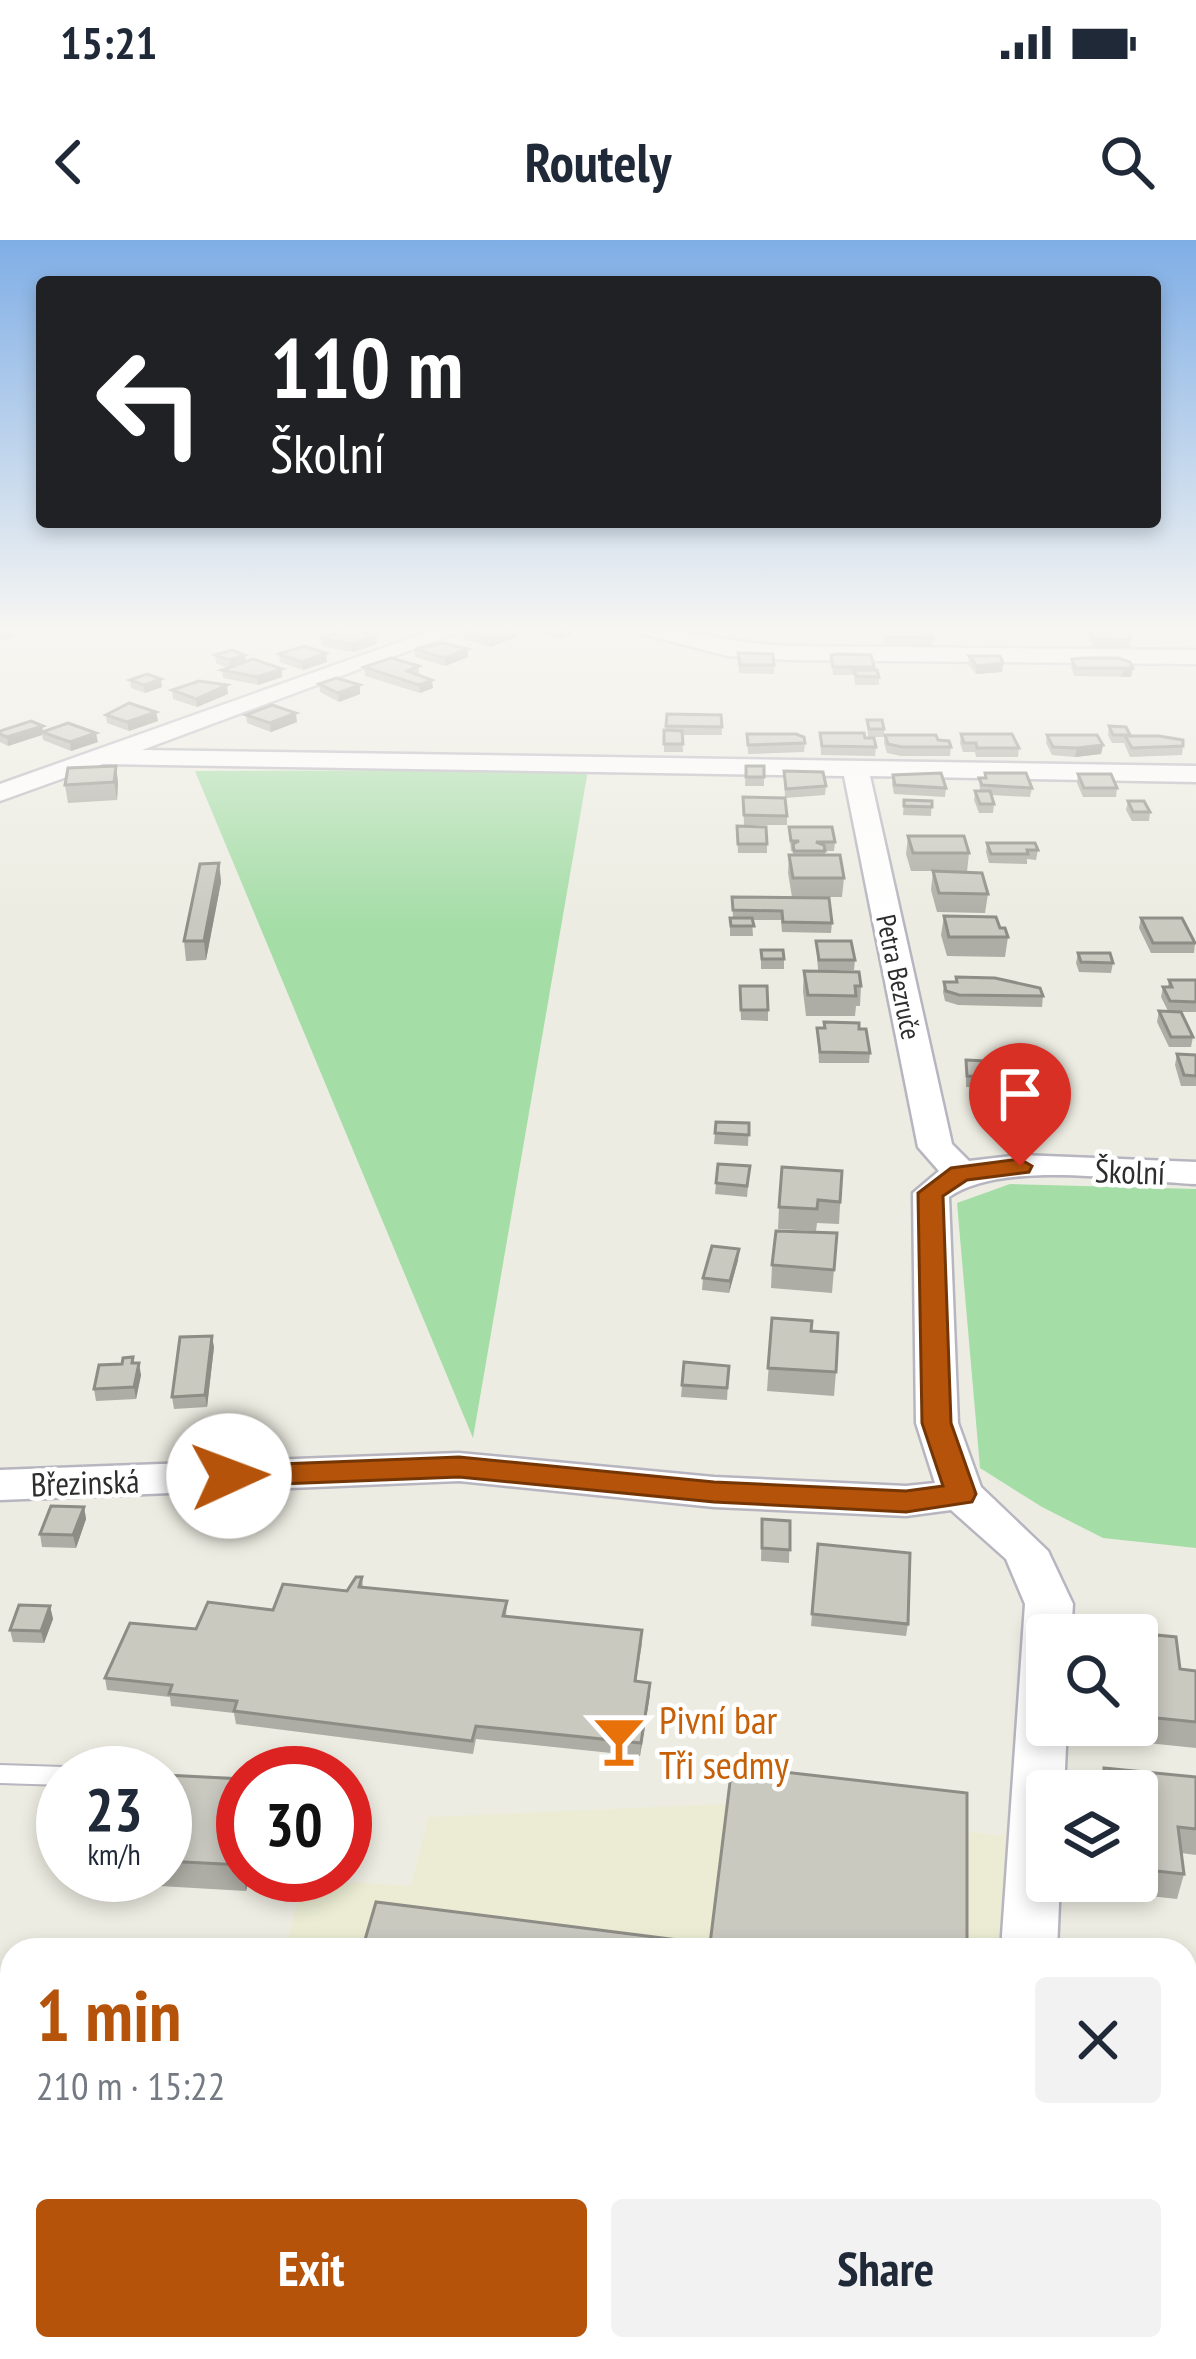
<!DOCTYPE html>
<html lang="en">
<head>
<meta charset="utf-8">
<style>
  body { margin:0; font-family:"PT Sans Narrow",sans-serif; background:#f2f2f3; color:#1f2937; height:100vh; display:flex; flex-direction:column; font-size:45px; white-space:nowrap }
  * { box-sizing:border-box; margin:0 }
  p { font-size:39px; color:#747a83 }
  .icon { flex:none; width:66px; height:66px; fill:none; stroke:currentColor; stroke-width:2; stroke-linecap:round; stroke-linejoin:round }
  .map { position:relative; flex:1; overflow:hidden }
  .side { position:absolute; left:0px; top:1698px; width:1197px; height:423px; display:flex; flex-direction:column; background:#fff; border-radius:36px 36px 0 0; box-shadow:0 6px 18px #0003 }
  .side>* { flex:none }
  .top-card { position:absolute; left:36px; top:36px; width:1125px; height:252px; border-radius:12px; box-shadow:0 6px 18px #0003; background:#202124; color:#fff; overflow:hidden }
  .buttons { position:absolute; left:1026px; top:1374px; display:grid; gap:24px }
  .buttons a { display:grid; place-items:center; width:132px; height:132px; border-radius:12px; background:#fff; box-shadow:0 6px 18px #0003; font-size:60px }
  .speed { position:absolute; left:36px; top:1506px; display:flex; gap:24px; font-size:60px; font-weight:700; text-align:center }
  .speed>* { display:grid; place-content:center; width:156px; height:156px; border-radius:50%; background:#fff; box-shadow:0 6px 18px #0003; line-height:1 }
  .speed small { font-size:30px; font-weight:400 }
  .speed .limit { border:18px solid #d22; background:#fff; color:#111 }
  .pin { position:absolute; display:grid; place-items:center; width:102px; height:102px; color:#fff; margin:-123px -51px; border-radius:50% 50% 50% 0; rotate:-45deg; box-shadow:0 0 12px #0007 }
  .pin .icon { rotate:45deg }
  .me { position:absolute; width:132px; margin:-66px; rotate:88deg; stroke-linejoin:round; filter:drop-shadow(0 0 9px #0008) }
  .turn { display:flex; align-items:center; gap:42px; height:252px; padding:0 36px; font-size:54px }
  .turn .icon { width:156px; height:156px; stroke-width:2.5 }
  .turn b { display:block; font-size:84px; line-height:102px }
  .round { display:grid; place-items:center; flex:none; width:126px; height:126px; border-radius:12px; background:#f2f2f3 }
  .head { display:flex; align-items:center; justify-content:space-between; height:204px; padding:0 36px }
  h1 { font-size:72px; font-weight:700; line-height:90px; color:#b45309 }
  .cta { display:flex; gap:24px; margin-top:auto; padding:24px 36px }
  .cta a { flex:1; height:138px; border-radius:12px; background:#b45309; color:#fff; font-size:48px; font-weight:700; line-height:138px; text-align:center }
  .cta a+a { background:#f2f2f3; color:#1f2937 }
  .status { display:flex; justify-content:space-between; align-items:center; height:84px; padding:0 60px; background:#fff; direction:ltr }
  .status svg { height:33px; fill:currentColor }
  header { display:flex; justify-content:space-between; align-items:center; height:156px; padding:0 36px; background:#fff; font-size:54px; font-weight:700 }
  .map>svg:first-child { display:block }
  .education { fill:#ebecd3 }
  .green { fill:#a5dda7 }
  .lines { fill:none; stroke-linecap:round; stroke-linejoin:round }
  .lane-casing { stroke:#b7b5bf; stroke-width:4 }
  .street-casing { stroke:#b7b5bf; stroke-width:5 }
  .lane { fill:#fff; fill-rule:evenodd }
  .street { fill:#fff; fill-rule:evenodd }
  .wall { fill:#adada5 }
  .shaded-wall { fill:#8d8d86 }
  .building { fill:#c9c9c0; stroke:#8d8d86; stroke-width:3 }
  .route { fill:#b45309; stroke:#753606; stroke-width:3 }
  .labels { text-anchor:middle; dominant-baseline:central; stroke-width:9; stroke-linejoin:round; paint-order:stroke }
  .far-street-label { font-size:27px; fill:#2d2d2d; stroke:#fff }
  .street-label { font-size:33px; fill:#2d2d2d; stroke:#fff }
  .near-food-label { font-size:39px; fill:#c56008; stroke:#fff; text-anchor:start }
</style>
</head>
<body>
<div class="status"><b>15:21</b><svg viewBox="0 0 49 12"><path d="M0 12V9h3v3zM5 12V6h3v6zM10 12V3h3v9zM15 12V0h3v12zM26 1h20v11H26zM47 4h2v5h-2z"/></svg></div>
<header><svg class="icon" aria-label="back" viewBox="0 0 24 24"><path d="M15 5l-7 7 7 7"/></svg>Routely<svg class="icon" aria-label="search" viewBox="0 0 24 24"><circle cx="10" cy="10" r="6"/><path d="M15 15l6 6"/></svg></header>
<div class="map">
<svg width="1196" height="2119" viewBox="0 0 1196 2119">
  <rect width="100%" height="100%" fill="#edece2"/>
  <polygon class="education" points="726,1564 1012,1597 1005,1710 286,1710 302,1639 411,1646 428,1577"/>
  <g class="green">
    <polygon points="588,530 473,1198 195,531"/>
    <polygon points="1010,944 1196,949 1196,1308 1103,1298 1042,1267 980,1228 957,963"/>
  </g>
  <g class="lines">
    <g class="lane-casing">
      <polygon id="lane" points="0,1525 63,1527 73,1533 63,1533 63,1545 0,1543"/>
    </g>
    <g class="street-casing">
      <g id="street">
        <path d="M439,388H470L142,510L1196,526V542L870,536L952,904L969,921L1020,915L1196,922V944C1129,941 1003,919 949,957L958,1183L981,1247L1048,1311L1073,1364L1071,1395H1047V1485H1067L1064,1551H1047V1641H1060L1057,1710H1001L1025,1364L1006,1319L951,1270L906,1276L714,1267L459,1241L0,1260V1230L459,1213L714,1237L906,1246L935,1243L916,1183L913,953L939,931L918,907L844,536L103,524L0,561V544Z"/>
        <path d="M621,388C677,387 732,403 788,406L1196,410V424L788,420L727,416Z"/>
        <polygon points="1185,1759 1196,1761 1196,1813 1185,1811"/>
        <polygon points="983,2109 1049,2109 1050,2119 982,2119"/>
      </g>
    </g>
    <use href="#lane" class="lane"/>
    <use href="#street" class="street"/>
  </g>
  <g class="wall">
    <polygon points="320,388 350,388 334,393"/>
    <polygon points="378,388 421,388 407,393"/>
    <polygon points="538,388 571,388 572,395 560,399 544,395 544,388"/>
    <polygon points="882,388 905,388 933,398 932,406 885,405"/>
    <polygon points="1013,388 1045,388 1044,395 1016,393"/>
    <polygon points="1088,388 1131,400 1130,408 1093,407 1087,395"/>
    <polygon points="464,391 516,397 490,407 464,399"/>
    <polygon points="322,398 377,404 353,412 322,406"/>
    <polygon points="415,409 468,417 445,426 415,417"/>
    <polygon points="738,413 774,425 774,434 739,433"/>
    <polygon points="279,414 327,422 303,430 280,422"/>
    <polygon points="215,415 245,415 246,422 282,437 258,445 223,438 222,430 228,428 216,423"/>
    <polygon points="831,415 874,427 874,430 879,437 879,445 855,445 854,435 833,435"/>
    <polygon points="969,416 1003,423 1002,432 976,434 968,424"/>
    <polygon points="1072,419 1133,428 1131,437 1074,436 1071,427"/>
    <polygon points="419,426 419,434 433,448 420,453 365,436 364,427"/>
    <polygon points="130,440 162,447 145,453 131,448"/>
    <polygon points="319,444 360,454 339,462 320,452"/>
    <polygon points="172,450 228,454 197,467 173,459"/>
    <polygon points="156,472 158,481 129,491 107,483 106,475"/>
    <polygon points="667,474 721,475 722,495 682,495 683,512 664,512 664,490 666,490"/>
    <polygon points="246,475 297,482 271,492 247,483"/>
    <polygon points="867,480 884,489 884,497 868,497"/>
    <polygon points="1109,486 1130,496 1183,506 1182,515 1130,517 1124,503 1112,503 1108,495"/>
    <polygon points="0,491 44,491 98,502 71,511 43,500 42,495 8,506 0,502"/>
    <polygon points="820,493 865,498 876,507 875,516 821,515"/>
    <polygon points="747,494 805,503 804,512 748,514"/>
    <polygon points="961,494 1019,508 1018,517 976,517 975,512 963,512 960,503"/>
    <polygon points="885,495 938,500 951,507 950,516 901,516 887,513 884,503"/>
    <polygon points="1047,495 1103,505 1101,514 1075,517 1052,515 1046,503"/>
    <polygon points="116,526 118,543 117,560 68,563 65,545"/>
    <polygon points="746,526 764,526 764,546 745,546"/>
    <polygon points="784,531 826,546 825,555 785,558"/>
    <polygon points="985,533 1032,548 1030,557 991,555 994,564 993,573 979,573 974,560 975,551 980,551 979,538 985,538"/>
    <polygon points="1078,534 1117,548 1116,557 1083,557 1077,543"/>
    <polygon points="893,535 946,548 945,557 894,554 892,544"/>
    <polygon points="743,557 787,576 787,585 744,585"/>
    <polygon points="904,560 932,561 931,576 903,575"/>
    <polygon points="1128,561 1150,572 1149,581 1132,581 1126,570"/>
    <polygon points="737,586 767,604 767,613 738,613"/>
    <polygon points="789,587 835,602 834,611 825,611 825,615 844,638 842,657 792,657 788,633 789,615 793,615 793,611 791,611"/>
    <polygon points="908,596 969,613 967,632 988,654 985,673 937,672 931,650 933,631 911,631 906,614"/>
    <polygon points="987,603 1038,610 1036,620 1027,619 1027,624 989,623 986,612"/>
    <polygon points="219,623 221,642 206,720 186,721 184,701"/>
    <polygon points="732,657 832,683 831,693 782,692 781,680 752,680 753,696 730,696 730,678 733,678"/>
    <polygon points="944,676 1008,697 1005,717 947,716 941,695"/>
    <polygon points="1141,678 1195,703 1194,713 1151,713 1139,688"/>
    <polygon points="816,701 855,720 854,730 818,730"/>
    <polygon points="761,710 784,719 784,729 761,729"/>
    <polygon points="1078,713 1113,723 1111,733 1079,732 1076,723"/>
    <polygon points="804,731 861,746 860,766 856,766 855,776 806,776 803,751"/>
    <polygon points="956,737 1043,756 1042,767 958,765 945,761 943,752 944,742 955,742"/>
    <polygon points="1169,740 1196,740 1196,772 1181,772 1193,797 1191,807 1169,807 1157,782 1159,771 1168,771 1161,757 1163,747 1168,747"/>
    <polygon points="740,756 768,770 768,781 741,780"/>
    <polygon points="817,788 859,789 870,813 869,823 819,823"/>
    <polygon points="1177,814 1196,815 1196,846 1181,846 1175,825"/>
    <polygon points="966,820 1007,838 1006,845 1052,872 1048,893 992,891 991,882 977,881 976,866 979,848 966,847"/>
    <polygon points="749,883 748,906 714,904 715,893"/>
    <polygon points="750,926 747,957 715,954 716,943"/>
    <polygon points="842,931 839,984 817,983 816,991 778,989 779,967"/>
    <polygon points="837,993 832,1053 771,1048 772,1025"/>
    <polygon points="739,1009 738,1020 729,1053 702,1050 703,1038"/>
    <polygon points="772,1078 811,1091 836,1132 834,1156 767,1151"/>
    <polygon points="214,1107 207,1167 174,1169 172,1157"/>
    <polygon points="134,1123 141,1135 136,1159 96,1161 94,1149"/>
    <polygon points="729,1126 727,1160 681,1157 682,1145"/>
    <polygon points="84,1267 86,1279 76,1308 42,1307 40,1294"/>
    <polygon points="762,1279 790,1281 789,1323 761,1321"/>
    <polygon points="818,1304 908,1384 906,1396 811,1386"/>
    <polygon points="362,1337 363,1348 507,1361 506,1377 642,1403 636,1441 650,1443 640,1516 476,1499 473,1514 236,1484 234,1473 171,1466 170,1457 107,1450 105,1438 196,1389 347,1351"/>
    <polygon points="50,1366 53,1379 44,1403 13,1402 10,1390"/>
    <polygon points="1105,1390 1176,1397 1180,1429 1196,1431 1196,1508 1118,1500 1118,1485 1137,1485 1137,1395 1104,1395"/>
    <polygon points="1104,1528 1196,1537 1196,1615 1181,1613 1184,1634 1177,1659 1113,1652 1113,1641 1137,1641 1137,1551 1098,1551"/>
    <polygon points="165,1535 243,1539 243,1635 250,1635 246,1651 142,1645 140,1635 165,1635"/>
    <polygon points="1102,2109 1185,2109 1196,2119 1103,2119"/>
  </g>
  <g class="shaded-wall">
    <polygon points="571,388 572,395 560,399 560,391"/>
    <polygon points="13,389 14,397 0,401 0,393"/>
    <polygon points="516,389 516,397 490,407 490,399"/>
    <polygon points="376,396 377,404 353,412 352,404"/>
    <polygon points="468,409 468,417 445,426 445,418"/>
    <polygon points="326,413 327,422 303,430 302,422"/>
    <polygon points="245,415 246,423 230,428 229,420"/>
    <polygon points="1003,423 1002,432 976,434 977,426"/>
    <polygon points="1133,428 1131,437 1122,437 1123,429"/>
    <polygon points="282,429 282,437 258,445 257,437"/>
    <polygon points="161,439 162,447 145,453 144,445"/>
    <polygon points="432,440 433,448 420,453 419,445"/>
    <polygon points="227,445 228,454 197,467 196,459"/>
    <polygon points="360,445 360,454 339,462 338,453"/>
    <polygon points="156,472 158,481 129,491 127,482"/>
    <polygon points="296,473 297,482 271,492 270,483"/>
    <polygon points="43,486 42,495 8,506 7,497"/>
    <polygon points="96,493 98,502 71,511 70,502"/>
    <polygon points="1103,505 1101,514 1075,517 1077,508"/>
    <polygon points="116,526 118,543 117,560 114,542"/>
    <polygon points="219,623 221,642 206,720 204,701"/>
    <polygon points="739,1009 738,1020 729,1053 730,1041"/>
    <polygon points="212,1096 214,1107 207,1167 205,1155"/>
    <polygon points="139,1123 141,1135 136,1159 134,1147"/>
    <polygon points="84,1267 86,1279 76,1308 73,1295"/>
    <polygon points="50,1366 53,1379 44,1403 41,1391"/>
    <polygon points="650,1443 650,1455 640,1516 641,1503"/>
    <polygon points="243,1635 250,1635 246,1651"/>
  </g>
  <g class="building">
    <polygon points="352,388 376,396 352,404 322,398"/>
    <polygon points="473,388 510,388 516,389 490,399 464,391"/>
    <polygon points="883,388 930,390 933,398 886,397"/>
    <polygon points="1089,388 1125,388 1131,400 1094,399"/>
    <polygon points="443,403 468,409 445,418 415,409"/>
    <polygon points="304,406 326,413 302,422 279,414"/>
    <polygon points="232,410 245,415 229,420 215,415"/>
    <polygon points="738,413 773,414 774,425 740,425"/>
    <polygon points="839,414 871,415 874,427 833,427 831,415"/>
    <polygon points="969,416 1000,416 1003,423 977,426"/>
    <polygon points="391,418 419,426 407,431 432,440 419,445 364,427"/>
    <polygon points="1084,418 1118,418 1130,422 1133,428 1075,428 1072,419"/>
    <polygon points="253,419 282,429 257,437 222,430"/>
    <polygon points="854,430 877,430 879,437 856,436"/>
    <polygon points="147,434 161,439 144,445 130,440"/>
    <polygon points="336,438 360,445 338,453 319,444"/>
    <polygon points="199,441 227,445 196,459 172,450"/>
    <polygon points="129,463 156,472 127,482 106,475"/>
    <polygon points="272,465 296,473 270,483 246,475"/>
    <polygon points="667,474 721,475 722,487 666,486"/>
    <polygon points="867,480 882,480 884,489 869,489"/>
    <polygon points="31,481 43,486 7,497 0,494 0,491"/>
    <polygon points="68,483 96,493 70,502 42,492"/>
    <polygon points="1109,486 1126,487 1130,495 1113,495"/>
    <polygon points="664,490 682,491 683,504 664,504"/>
    <polygon points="820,493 864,493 865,498 874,498 876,507 822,506"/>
    <polygon points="747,494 796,494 804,497 805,503 748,505"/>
    <polygon points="961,494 1012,494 1019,508 977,508 976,503 964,503"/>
    <polygon points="885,495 936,495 938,500 949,501 951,507 902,507 888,504"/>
    <polygon points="1047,495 1097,495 1103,505 1077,508 1053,507"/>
    <polygon points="1125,496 1159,496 1183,500 1183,506 1132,508"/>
    <polygon points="116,526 114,542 65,545 68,528"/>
    <rect x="746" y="526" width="18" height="11"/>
    <polygon points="784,531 823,532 826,546 786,549"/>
    <polygon points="941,533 946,548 895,545 893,535"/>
    <polygon points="985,533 1026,533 1032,548 982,545 979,538 986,538"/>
    <polygon points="1078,534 1111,534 1117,548 1084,548"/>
    <polygon points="975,551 990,551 994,564 980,564"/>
    <polygon points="743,557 785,558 787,576 744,575"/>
    <polygon points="904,560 932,561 932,567 904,566"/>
    <polygon points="1128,561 1144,561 1150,572 1133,572"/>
    <polygon points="737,586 766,587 767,604 738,604"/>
    <polygon points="789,587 832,587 835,602 816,602 824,605 825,611 794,611 793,604 799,601 791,601"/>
    <polygon points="908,596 964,596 969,613 913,613"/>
    <polygon points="987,603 1035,603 1038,610 1027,610 1028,614 991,614"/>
    <polygon points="789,615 840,615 844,638 793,638"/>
    <polygon points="219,623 204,701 184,701 200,624"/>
    <polygon points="933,631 982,633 988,654 939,653"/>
    <polygon points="732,657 829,658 832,683 783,682 782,671 733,670"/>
    <polygon points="944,676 996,677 1000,688 1005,688 1008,697 949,697"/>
    <polygon points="730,678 752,678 754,686 731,686"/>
    <polygon points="1141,678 1182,678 1195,703 1153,703"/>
    <polygon points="816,701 851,701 855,720 819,720"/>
    <polygon points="761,710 783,710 784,719 762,719"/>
    <polygon points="1078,713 1110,713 1113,723 1081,722"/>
    <polygon points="804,731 859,732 861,746 855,746 856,756 808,755"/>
    <polygon points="956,737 995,738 1040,748 1043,756 959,755 946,751 944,742 957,742"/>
    <polygon points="1169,740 1196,740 1196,762 1170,761 1163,747 1172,747"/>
    <polygon points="740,746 767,746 768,770 741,770"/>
    <polygon points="1159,771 1181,772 1193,797 1171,797"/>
    <polygon points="824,782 859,783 859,789 866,789 870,813 820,812 817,788 825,788"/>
    <polygon points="1177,814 1196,815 1196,836 1184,835"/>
    <polygon points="966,820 1006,822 1007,838 967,836"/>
    <polygon points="979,845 1047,846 1052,872 995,869 994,861 980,860"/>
    <polygon points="716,882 749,883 749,895 715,893"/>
    <polygon points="718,924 750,926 747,946 716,943"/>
    <polygon points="782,927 842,931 840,962 818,960 817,969 779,967"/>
    <polygon points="776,991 837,993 834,1030 772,1025"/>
    <polygon points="712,1006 739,1009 730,1041 703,1038"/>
    <polygon points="772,1078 812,1081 811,1091 838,1093 836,1132 768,1128"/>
    <polygon points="212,1096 205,1155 172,1157 180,1097"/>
    <polygon points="133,1117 132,1123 139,1123 134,1147 94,1149 99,1125 122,1124 123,1118"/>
    <polygon points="684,1122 729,1126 727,1148 682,1145"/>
    <polygon points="51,1266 84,1267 73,1295 40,1294"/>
    <polygon points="762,1279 790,1281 790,1310 762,1308"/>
    <polygon points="818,1304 910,1313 908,1384 812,1374"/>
    <polygon points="356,1337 362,1337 359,1347 507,1361 503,1376 642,1390 635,1441 650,1443 641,1503 476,1486 472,1501 234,1471 237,1461 169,1454 172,1445 105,1438 130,1383 196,1389 208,1362 273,1370 283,1344 347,1351"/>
    <polygon points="19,1365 50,1366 41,1391 10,1390"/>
    <polygon points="1105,1390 1176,1397 1180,1429 1196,1431 1196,1482 1137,1476 1137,1395 1105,1395"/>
    <polygon points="732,1526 967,1553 967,1710 362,1710 376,1662 710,1704"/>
    <polygon points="1104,1528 1196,1537 1196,1589 1178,1587 1184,1634 1137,1629 1137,1551 1104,1551"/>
    <polygon points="165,1535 243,1539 242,1625 165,1621"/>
    <polygon points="1185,1862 1196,1864 1196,2119 1148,2119 1148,2110 1139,2109 1185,2109"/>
  </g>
  <linearGradient id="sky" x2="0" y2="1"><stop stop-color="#7faee6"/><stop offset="0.57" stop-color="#f7f6f2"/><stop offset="1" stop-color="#f7f6f2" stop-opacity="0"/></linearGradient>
  <rect width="1196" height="684" fill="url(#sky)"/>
  <polygon class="route" points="1020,919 1032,926 1029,932 967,940 943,956 951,1183 976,1254 972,1262 906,1272 714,1262 459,1237 229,1246 214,1236 229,1226 459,1217 714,1242 906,1251 943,1246 922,1183 918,953 951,928"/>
  <defs>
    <g id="bar-bare" transform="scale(4.14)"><path d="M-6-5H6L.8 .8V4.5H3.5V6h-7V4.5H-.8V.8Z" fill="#e8710a" stroke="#fff" stroke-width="2.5" paint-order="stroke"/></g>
  </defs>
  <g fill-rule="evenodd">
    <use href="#bar-bare" x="619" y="1501"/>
  </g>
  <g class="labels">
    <g class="far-street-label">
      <text transform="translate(899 737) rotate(78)">Petra Bezruče</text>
    </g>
    <g class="street-label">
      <text transform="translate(1130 931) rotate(2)">Školní</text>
      <text transform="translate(85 1242) rotate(-2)">Březinská</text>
    </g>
    <g class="near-food-label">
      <text x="659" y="1479">Pivní bar<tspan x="659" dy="45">Tři sedmy</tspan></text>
    </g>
  </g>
</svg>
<div class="buttons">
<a><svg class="icon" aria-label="search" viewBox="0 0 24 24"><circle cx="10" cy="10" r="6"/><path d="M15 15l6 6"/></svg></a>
<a><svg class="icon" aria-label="layers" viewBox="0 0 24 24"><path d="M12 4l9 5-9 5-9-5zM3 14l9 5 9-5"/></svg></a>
</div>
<div class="speed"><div>23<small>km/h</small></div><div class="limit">30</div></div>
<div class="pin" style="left:1020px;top:926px;background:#d93025"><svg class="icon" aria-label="arrive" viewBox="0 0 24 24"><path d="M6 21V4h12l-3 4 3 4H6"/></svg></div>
<svg class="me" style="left:229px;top:1236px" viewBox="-20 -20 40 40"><circle r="19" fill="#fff"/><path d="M0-13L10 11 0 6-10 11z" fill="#b45309"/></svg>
<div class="top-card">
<div class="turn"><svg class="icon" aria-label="left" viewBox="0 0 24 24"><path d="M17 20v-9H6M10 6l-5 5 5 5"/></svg><div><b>110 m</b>Školní</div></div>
</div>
<section class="side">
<div class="head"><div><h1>1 min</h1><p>210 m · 15:22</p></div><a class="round"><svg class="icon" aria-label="close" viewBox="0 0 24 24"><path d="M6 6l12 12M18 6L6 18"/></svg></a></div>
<div class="cta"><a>Exit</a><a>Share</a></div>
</section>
</div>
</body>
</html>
